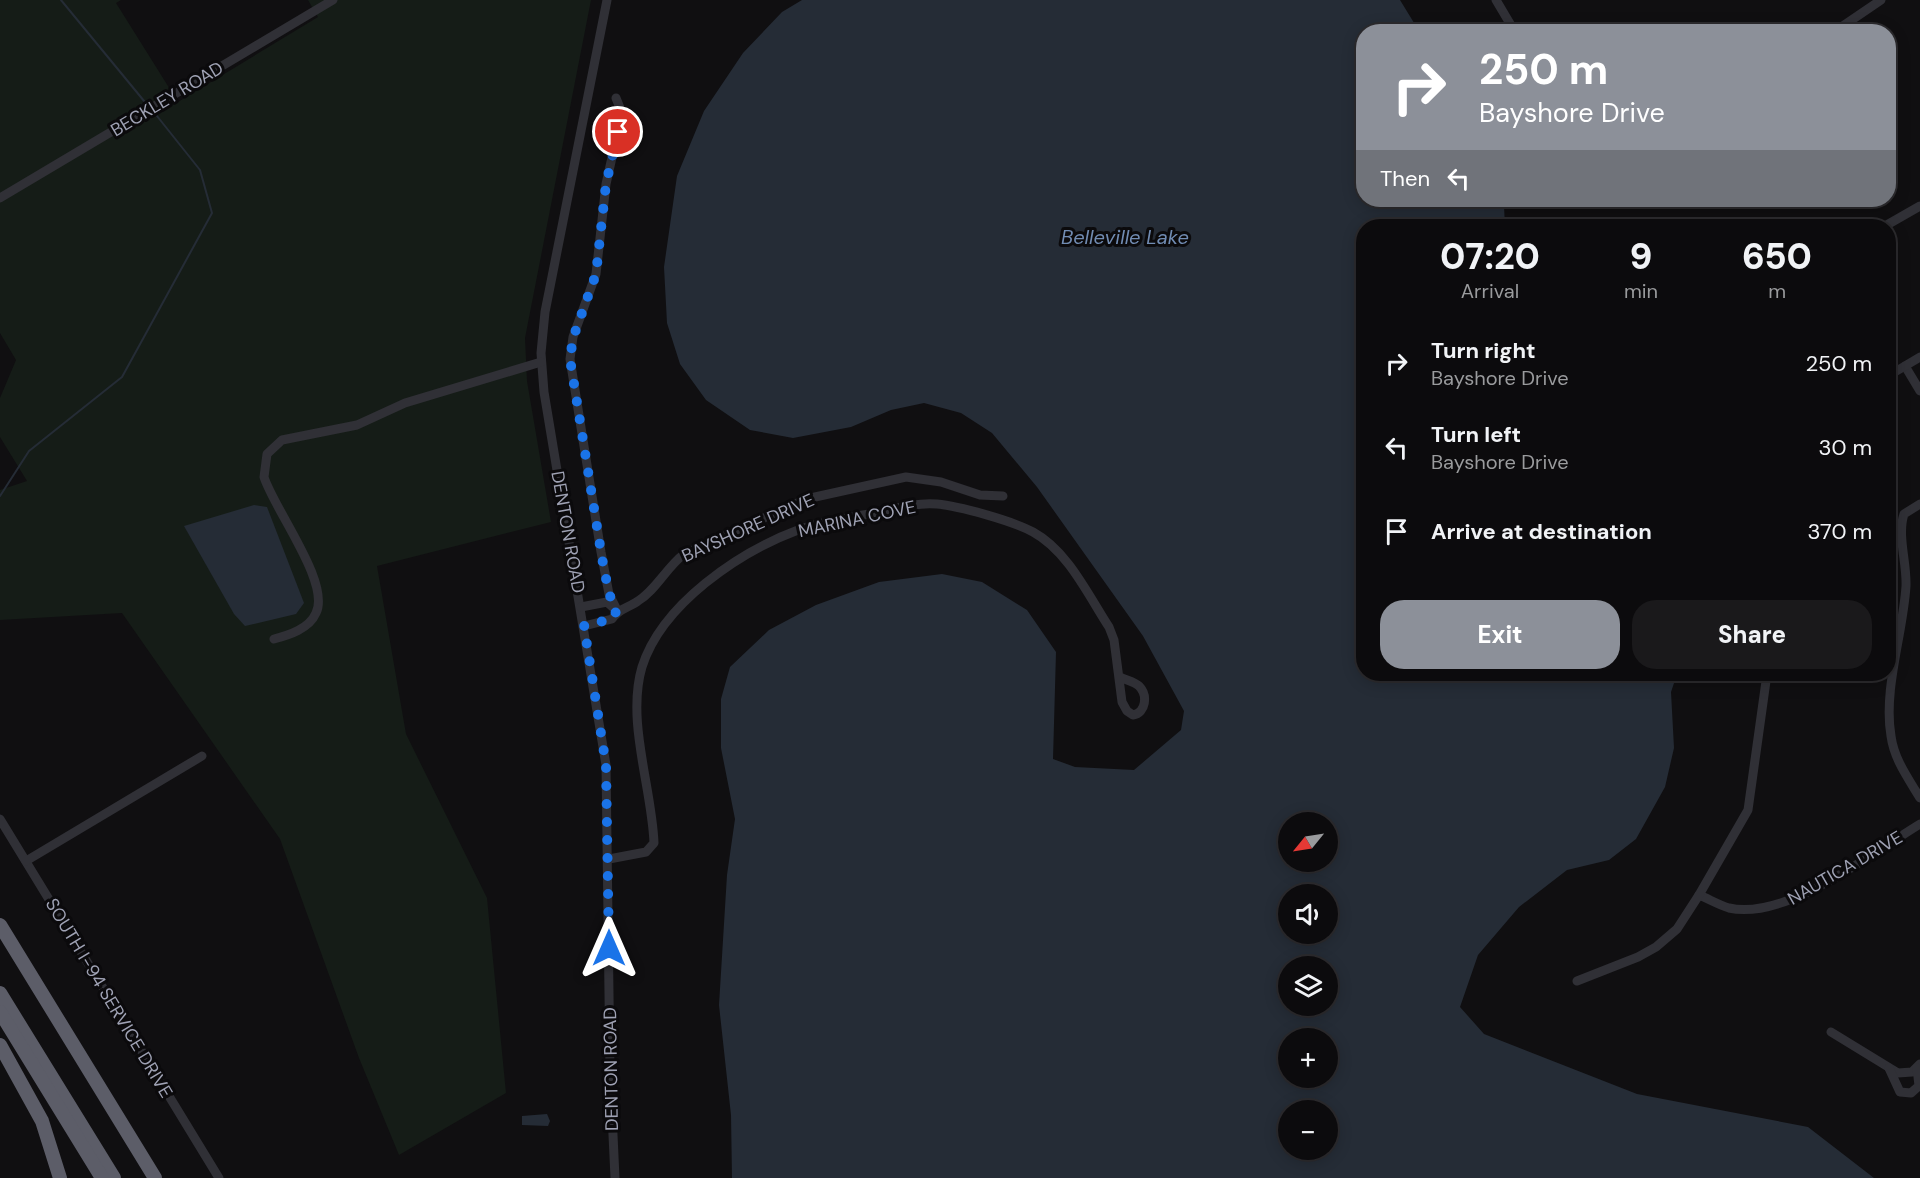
<!DOCTYPE html>
<html lang="en">
<head>
<meta charset="utf-8">
<style>
  body { margin:0; font-family:"DM Sans",sans-serif; background:#1a191b; color:#f1f3f6; height:100vh; display:flex; flex-direction:column; font-size:22px; white-space:nowrap }
  * { box-sizing:border-box; margin:0 }
  p { font-size:20px; color:#9a9b9d }
  .icon { flex:none; width:33px; height:33px; fill:none; stroke:currentColor; stroke-width:2; stroke-linecap:round; stroke-linejoin:round }
  .map { position:relative; flex:1; overflow:hidden }
  .panel { position:absolute; left:1356px; top:219px; width:540px; height:462px; display:flex; flex-direction:column; background:#0c0b0d; border-radius:24px; box-shadow:0 3px 15px #0003,0 0 0 2px #2c2b2e }
  .panel>* { flex:none }
  .guide { position:absolute; left:1356px; top:24px; width:540px; height:183px; border-radius:24px; box-shadow:0 3px 15px #0003,0 0 0 2px #2c2b2e; background:#8c9099; color:#fff; overflow:hidden }
  .needle { width:39px; rotate:240deg }
  .fabs { position:absolute; left:1278px; top:812px; display:grid; gap:12px }
  .fabs a { display:grid; place-items:center; width:60px; height:60px; border-radius:50%; background:#0c0b0d; box-shadow:0 3px 15px #0003,0 0 0 2px #2c2b2e; font-size:30px }
  .pin { position:absolute; display:grid; place-items:center; width:51px; height:51px; color:#fff; margin:-26px; border:3px solid #fff; border-radius:50%; box-shadow:0 2px 6px #0007 }
  .me { position:absolute; width:66px; margin:-33px; rotate:0deg; stroke-linejoin:round; filter:drop-shadow(0 0 4px #0008) }
  .turn { display:flex; align-items:center; gap:21px; height:126px; padding:0 24px; font-size:27px }
  .turn .icon { width:78px; height:78px; stroke-width:2.5 }
  .turn b { display:block; font-size:42px; line-height:51px }
  .then { display:flex; align-items:center; height:57px; padding:0 24px; background:#0003; gap:12px; font-size:22px }
  .eta { display:flex; justify-content:space-evenly; align-items:center; height:102px; text-align:center }
  .eta b { font-size:36px; font-weight:800; line-height:42px }
  .primary-button { display:flex; gap:12px; margin-top:auto; padding:12px 24px }
  .primary-button a { flex:1; height:69px; border-radius:24px; background:#8c9099; color:#fff; font-size:24px; font-weight:800; line-height:69px; text-align:center }
  .primary-button a+a { background:#1a191b; color:#f1f3f6 }
  ul { padding:0; list-style:none }
  li { display:flex; align-items:center; gap:18px; height:84px; padding:0 24px }
  li div { flex:1 }
  li b { display:block; font-size:22px }
  li em { font-style:normal }
  .map>svg:first-child { display:block }
  .green { fill:#151c17 }
  .water { fill:#252c36; fill-rule:evenodd }
  .lines { fill:none; stroke-linecap:round; stroke-linejoin:round }
  .stream { stroke:#252c36; stroke-width:2 }
  .minor { stroke:#303036; stroke-width:9 }
  .highway { stroke:#5c5d68; stroke-width:14 }
  .route { stroke:#1a73e8; stroke-width:10; stroke-dasharray:0 18 }
  .labels { text-anchor:middle; dominant-baseline:central; stroke-width:6; stroke-linejoin:round; paint-order:stroke }
  .street-label { font-size:18px; fill:#9fa2b4; stroke:#0b0a0c }
  .water-label { font-size:20px; font-style:italic; fill:#718cb3; stroke:#0b0a0c }
</style>
</head>
<body>
<div class="map">
<svg width="1920" height="1178" viewBox="0 0 1920 1178">
  <rect width="100%" height="100%" fill="#100f11"/>
  <polygon class="green" points="0,0 121,0 116,3 178,102 318,17 308,0 591,0 525,338 527,381 551,522 377,566 406,734 487,898 506,1093 399,1155 359,1058 280,839 122,613 0,620 0,490 27,481 0,437 0,398 16,360 0,333"/>
  <g class="water">
    <path d="M802,0H1400L1419,31L1364,32V200H1501L1504,206L1505,226H1364V674H1677L1671,692L1674,748L1665,787L1636,839L1609,860L1567,870L1519,907L1478,955L1460,1007L1484,1034L1637,1094L1808,1127L1874,1178H732L731,1115L719,1005L727,875L735,819L721,748V699L730,667L769,630L816,605L879,582L942,574L982,582L1027,610L1056,652L1053,759L1075,767L1134,770L1181,730L1184,711L1143,636L1037,487L992,433L961,413L924,403L891,410L851,427L793,438L750,430L706,400L680,364L667,323L664,267L677,176L704,111L743,53L782,12ZM1288,822H1328V861H1288ZM1288,894H1328V933H1288ZM1288,966H1328V1005H1288ZM1288,1038H1328V1077H1288ZM1288,1110H1328V1149H1288Z"/>
    <polygon points="254,505 267,507 304,603 296,614 245,626 234,614 184,526"/>
    <polygon points="547,1114 550,1121 548,1126 522,1125 522,1116"/>
  </g>
  <g class="lines">
    <g class="stream">
      <polyline points="61,0 149,107"/>
      <polyline points="0,496 29,451 122,377 212,213 200,170 153,111"/>
    </g>
    <g class="minor">
      <polyline points="607,0 545,312 541,353 544,392 606,765 610,1070 615,1178"/>
      <polyline points="1496,0 1515,32"/>
      <polyline points="1834,32 1881,0"/>
      <polyline points="616,98 622,113 606,184 596,274 573,337 570,359 601,552 609,594 617,610"/>
      <polyline points="0,198 333,0"/>
      <polyline points="1885,226 1920,206"/>
      <polyline points="1905,366 1920,391"/>
      <polyline points="1888,376 1920,357"/>
      <path d="M1920,504L1904,514C1897,535 1907,563 1906,586C1903,634 1883,690 1891,736C1894,759 1908,778 1920,798"/>
      <polyline points="581,607 607,602 615,609"/>
      <path d="M584,626L612,619C618,609 628,608 638,601C656,590 666,568 684,554L806,499L906,477L941,482L980,495L1003,496"/>
      <path d="M274,639C289,635 309,629 316,613C331,583 274,509 264,477L267,454L282,440L357,425L405,403L541,362"/>
      <polyline points="0,819 219,1178"/>
      <path d="M609,859L646,852L654,843C652,788 626,721 642,667C662,604 739,552 798,530C823,521 848,518 874,513C893,509 917,502 937,504C959,506 1013,521 1033,532C1068,551 1088,595 1109,627L1114,640L1122,702L1127,711L1133,715C1146,713 1148,695 1139,686C1135,682 1126,680 1120,677"/>
      <polyline points="26,861 202,756"/>
      <path d="M1699,895C1709,899 1719,905 1729,908C1786,921 1872,853 1920,824"/>
      <polyline points="1577,981 1638,957 1656,947 1677,929 1699,895 1748,810 1767,674"/>
      <polyline points="1831,1032 1898,1073 1912,1072 1920,1064"/>
      <polyline points="1889,1068 1900,1092 1911,1093 1919,1086 1917,1068"/>
    </g>
    <g class="highway">
      <polyline points="0,925 155,1178"/>
      <polyline points="0,993 114,1178"/>
      <polyline points="0,1012 102,1178"/>
      <polyline points="0,1045 42,1121 60,1178"/>
    </g>
  </g>
  <g class="lines">
    <polyline class="route" points="609,948 606,765 584,626 612,619 617,610 609,594 602,558 570,359 573,338 596,274 606,184 618,132"/>
  </g>
  <g class="labels">
    <g class="street-label">
      <text transform="translate(167 99) rotate(-31)">BECKLEY ROAD</text>
      <text transform="translate(857 519) rotate(-12)">MARINA COVE</text>
      <text transform="translate(748 528) rotate(-24)">BAYSHORE DRIVE</text>
      <text transform="translate(568 532) rotate(80)">DENTON ROAD</text>
      <text transform="translate(1845 868) rotate(-30)">NAUTICA DRIVE</text>
      <text transform="translate(109 998) rotate(59)">SOUTH I-94 SERVICE DRIVE</text>
      <text transform="translate(611 1069) rotate(-91)">DENTON ROAD</text>
    </g>
    <g class="water-label">
      <text x="1125" y="237">Belleville Lake</text>
    </g>
  </g>
</svg>
<div class="fabs">
<a><svg class="needle" viewBox="-14 -14 28 28"><path d="M0-13l5 13h-10z" fill="#e53935"/><path d="M0 13l5-13h-10z" fill="#9a9b9d"/></svg></a>
<a><svg class="icon" aria-label="sound" viewBox="0 0 24 24"><path d="M4 9h4l5-4v14l-5-4H4zM17 9q2 3 0 6"/></svg></a>
<a><svg class="icon" aria-label="layers" viewBox="0 0 24 24"><path d="M12 4l9 5-9 5-9-5zM3 14l9 5 9-5"/></svg></a>
<a>+</a>
<a>−</a>
</div>
<div class="pin" style="left:618px;top:132px;background:#d93025"><svg class="icon" aria-label="arrive" viewBox="0 0 24 24"><path d="M6 21V4h12l-3 4 3 4H6"/></svg></div>
<svg class="me" style="left:609px;top:948px" viewBox="-20 -20 40 40"><path d="M0-17L14 15 0 8-14 15z" fill="#1a73e8" stroke="#fff" stroke-width="4"/></svg>
<div class="guide">
<div class="turn"><svg class="icon" aria-label="right" viewBox="0 0 24 24"><path d="M7 20v-9h11M14 6l5 5-5 5"/></svg><div><b>250 m</b>Bayshore Drive</div></div>
<div class="then">Then<svg class="icon" aria-label="left" viewBox="0 0 24 24"><path d="M17 20v-9H6M10 6l-5 5 5 5"/></svg></div>
</div>
<section class="panel">
<div class="eta">
<div><b>07:20</b><p>Arrival</p></div>
<div><b>9</b><p>min</p></div>
<div><b>650</b><p>m</p></div>
</div>
<ul>
<li><svg class="icon" aria-label="right" viewBox="0 0 24 24"><path d="M7 20v-9h11M14 6l5 5-5 5"/></svg><div><b>Turn right</b><p>Bayshore Drive</p></div><em>250 m</em></li>
<li><svg class="icon" aria-label="left" viewBox="0 0 24 24"><path d="M17 20v-9H6M10 6l-5 5 5 5"/></svg><div><b>Turn left</b><p>Bayshore Drive</p></div><em>30 m</em></li>
<li><svg class="icon" aria-label="arrive" viewBox="0 0 24 24"><path d="M6 21V4h12l-3 4 3 4H6"/></svg><div><b>Arrive at destination</b></div><em>370 m</em></li>
</ul>
<div class="primary-button"><a>Exit</a><a>Share</a></div>
</section>
</div>
</body>
</html>
